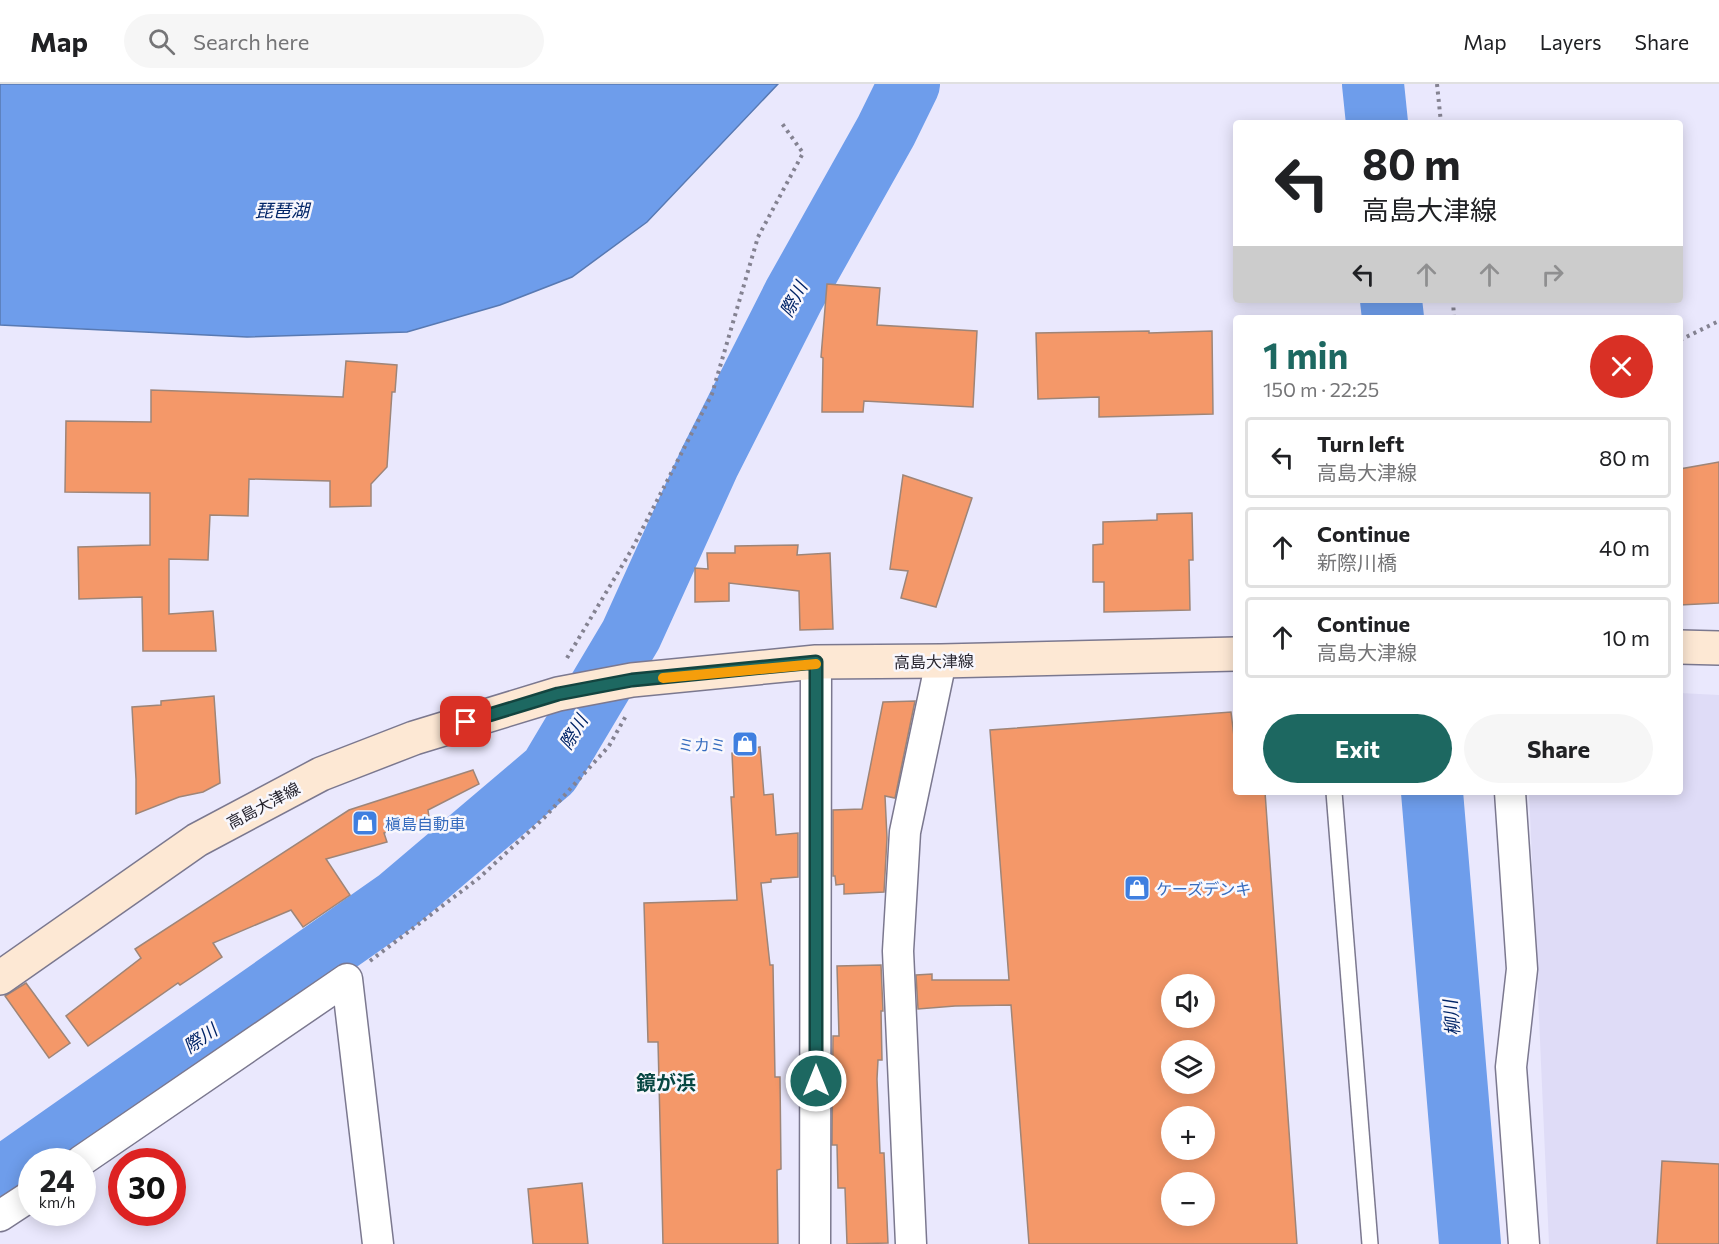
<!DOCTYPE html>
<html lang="en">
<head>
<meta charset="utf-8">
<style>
  body { margin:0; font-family:Commissioner,"Noto Sans JP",sans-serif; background:#f6f6f6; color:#202124; height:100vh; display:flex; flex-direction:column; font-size:22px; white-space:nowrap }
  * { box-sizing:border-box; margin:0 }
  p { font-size:20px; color:#757577 }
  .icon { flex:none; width:33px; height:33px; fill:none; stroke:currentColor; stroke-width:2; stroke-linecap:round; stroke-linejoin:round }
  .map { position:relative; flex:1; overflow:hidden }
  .details { position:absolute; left:1233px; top:231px; width:450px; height:480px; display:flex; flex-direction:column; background:#fff; border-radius:6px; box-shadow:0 3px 15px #0003 }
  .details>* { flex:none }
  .guide { position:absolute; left:1233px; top:36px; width:450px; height:183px; border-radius:6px; box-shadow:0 3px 15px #0003; background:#fff; color:#202124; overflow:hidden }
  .buttons { position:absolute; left:1161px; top:890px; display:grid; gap:12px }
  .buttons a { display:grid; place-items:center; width:54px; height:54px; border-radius:50%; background:#fff; box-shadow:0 3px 15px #0003; font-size:30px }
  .speed { position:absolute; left:18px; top:1064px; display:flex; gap:12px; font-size:30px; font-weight:700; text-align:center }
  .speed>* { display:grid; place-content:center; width:78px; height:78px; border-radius:50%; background:#fff; box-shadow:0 3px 15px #0003; line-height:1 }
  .speed small { font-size:15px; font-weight:400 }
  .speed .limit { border:9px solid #d22; background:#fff; color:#111 }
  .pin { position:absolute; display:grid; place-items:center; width:51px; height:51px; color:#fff; margin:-26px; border-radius:12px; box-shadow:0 3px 9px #0006 }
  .me { position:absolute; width:66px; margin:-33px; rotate:0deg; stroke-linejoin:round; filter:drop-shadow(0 0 4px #0008) }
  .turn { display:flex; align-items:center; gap:21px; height:126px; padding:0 30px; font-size:27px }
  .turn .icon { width:78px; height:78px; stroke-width:2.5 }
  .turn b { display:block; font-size:42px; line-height:51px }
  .lanes { display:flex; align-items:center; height:57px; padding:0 30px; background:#0003; justify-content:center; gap:30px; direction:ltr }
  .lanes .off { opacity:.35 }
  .round { display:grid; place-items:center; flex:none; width:63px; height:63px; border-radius:32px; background:#f6f6f6 }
  .summary { display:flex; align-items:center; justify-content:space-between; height:102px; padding:0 30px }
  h1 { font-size:36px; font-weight:700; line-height:45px; color:#1d6861 }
  .action { display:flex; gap:12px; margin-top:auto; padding:12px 30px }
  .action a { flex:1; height:69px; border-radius:36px; background:#1d6861; color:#fff; font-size:24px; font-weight:700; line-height:69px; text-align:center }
  .action a+a { background:#f6f6f6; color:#202124 }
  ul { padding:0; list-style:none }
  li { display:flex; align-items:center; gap:18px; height:81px; margin:0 12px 9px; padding:0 18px; border:3px solid #e0e0e0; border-radius:6px }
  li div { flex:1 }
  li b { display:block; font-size:22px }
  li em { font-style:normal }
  header { display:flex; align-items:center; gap:36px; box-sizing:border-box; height:84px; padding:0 30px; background:#fff; border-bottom:2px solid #e0e0e0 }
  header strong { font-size:28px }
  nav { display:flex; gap:33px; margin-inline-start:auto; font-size:21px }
  .search { width:420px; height:54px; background:#f6f6f6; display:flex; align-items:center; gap:15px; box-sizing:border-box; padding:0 21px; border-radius:33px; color:#757577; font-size:22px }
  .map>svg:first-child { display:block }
  .built { fill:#dfdcf7 }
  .water { fill:#6e9deb; stroke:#5879b2; stroke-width:1.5 }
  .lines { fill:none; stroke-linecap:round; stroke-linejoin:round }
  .river { stroke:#6e9deb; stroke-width:62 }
  .building { fill:#f49869; stroke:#9e8578; stroke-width:1.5; fill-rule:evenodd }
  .service-casing { stroke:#7b788f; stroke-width:18 }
  .minor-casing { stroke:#7b788f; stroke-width:33 }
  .secondary-casing { stroke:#7b788f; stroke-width:36 }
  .path { stroke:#848291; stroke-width:4; stroke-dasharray:3 4.5; stroke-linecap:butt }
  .service { stroke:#fff; stroke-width:15 }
  .minor { stroke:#fff; stroke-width:30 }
  .secondary { stroke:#fde8d4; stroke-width:33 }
  .route-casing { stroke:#13443f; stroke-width:15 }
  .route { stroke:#1d6861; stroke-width:10 }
  .slow { stroke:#f59e0b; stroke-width:10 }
  .labels { text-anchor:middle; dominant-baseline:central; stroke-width:5; stroke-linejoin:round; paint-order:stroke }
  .street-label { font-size:16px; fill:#26242e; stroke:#f8f7fd }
  .shop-label { font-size:16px; fill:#366cbe; stroke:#f8f7fd; text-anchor:start }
  .water-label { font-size:18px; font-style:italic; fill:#002467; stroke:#f8f7fd }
  .quarter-label { font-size:20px; font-weight:bold; fill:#074742; stroke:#f8f7fd }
</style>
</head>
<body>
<header>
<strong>Map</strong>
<div class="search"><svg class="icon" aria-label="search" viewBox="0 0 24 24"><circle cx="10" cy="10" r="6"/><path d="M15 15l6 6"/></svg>Search here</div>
<nav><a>Map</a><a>Layers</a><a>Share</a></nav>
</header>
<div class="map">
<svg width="1719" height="1160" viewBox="0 0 1719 1160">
  <rect width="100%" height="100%" fill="#eae8fd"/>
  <polygon class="built" points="1680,609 1719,611 1719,1160 1549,1160 1529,708 1680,708"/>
  <polygon class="water" points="0,0 778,0 647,138 572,193 500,221 407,248 247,253 0,241"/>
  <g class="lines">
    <g class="river">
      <polyline points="1373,0 1377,39"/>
      <polyline points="1391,216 1393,234"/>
      <polyline points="1432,708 1470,1160"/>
      <polyline points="0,1095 398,816 550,687 631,551 709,379 794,211 886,47 909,0"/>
    </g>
  </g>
  <g class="building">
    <polygon points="827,200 880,204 877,241 977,247 973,323 864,317 863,328 822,328 823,274 821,273"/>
    <polygon points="1149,247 1149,249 1212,247 1213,330 1099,333 1099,313 1038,315 1036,249"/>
    <polygon points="346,277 397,281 395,308 392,308 387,383 371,400 371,422 330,423 330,397 249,395 248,432 210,431 208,476 169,475 169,530 213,527 216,567 143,567 142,513 79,515 78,463 150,461 150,409 65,408 66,337 151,338 151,306 343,313"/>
    <polygon points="1719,378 1719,519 1680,521 1680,385"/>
    <polygon points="903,391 972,414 936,523 901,514 908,487 890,485"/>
    <polygon points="1192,429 1193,476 1189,476 1190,526 1104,528 1104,498 1093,498 1093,461 1103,460 1103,438 1157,436 1157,430"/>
    <polygon points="798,461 797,471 830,469 833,545 800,546 799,507 729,499 729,517 695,518 695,484 708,485 707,469 735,469 735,462"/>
    <polygon points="214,612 220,699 203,708 179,713 136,730 136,695 132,623 161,621 161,617"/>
    <polygon points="915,617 895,714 885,712 887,754 884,808 844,810 844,800 836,801 835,792 833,792 833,726 862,725 883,618"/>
    <path d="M1231,628L1236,669V708H1265L1297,1160H1029L1011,921L955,922L918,925L916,891L932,890V896H1009L990,646ZM1172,900H1204V933H1172ZM1172,966H1204V999H1172ZM1172,1032H1204V1065H1172ZM1172,1098H1204V1131H1172Z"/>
    <polygon points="760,663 764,711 773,710 776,751 798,749 798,793 771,795 771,798 761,799 770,881 773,881 775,993 780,993 781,1085 777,1086 778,1160 663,1160 658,958 648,958 644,819 737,816 731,713 734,713 732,669"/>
    <polygon points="473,686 479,700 428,726 429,733 384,749 387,758 326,775 350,811 303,843 291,826 213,859 222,873 180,901 178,899 88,962 66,932 141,874 135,865 349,726"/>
    <polygon points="881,881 883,927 881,927 882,976 878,976 877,995 880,1069 884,1069 888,1159 847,1160 845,1104 838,1104 837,1061 832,1061 833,952 839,952 837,882"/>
    <polygon points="26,899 70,959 49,974 5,912"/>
    <polygon points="1662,1077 1719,1080 1719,1160 1657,1160"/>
    <polygon points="582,1099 588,1160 533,1160 528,1105"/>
  </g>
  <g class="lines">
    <g class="service-casing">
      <polyline id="service" points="1334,708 1370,1160"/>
    </g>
    <g class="minor-casing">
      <g id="minor">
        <polyline points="1510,708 1522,885 1511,983 1524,1160"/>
        <polyline points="81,1077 347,895 378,1160"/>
        <polyline points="0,1132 32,1111"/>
        <polyline points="815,1160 816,578"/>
        <polyline points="911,1160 898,867 905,748 941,577"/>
      </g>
    </g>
    <g class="secondary-casing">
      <g id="secondary">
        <polyline points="1680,563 1719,564"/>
        <polyline points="0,894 197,756 321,690 414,654 558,610 632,596 816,578 941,577 1236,570"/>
      </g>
    </g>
    <g class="path">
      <polyline points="1437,0 1441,39"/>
      <polyline points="1453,216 1454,234"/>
      <polyline points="1680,256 1719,237"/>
      <polyline points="567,574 632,465 712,310 758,153 803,69 781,38"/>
      <polyline points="370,877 479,794 544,734 609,662 627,630"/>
    </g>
    <use href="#service" class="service"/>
    <use href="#minor" class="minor"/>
    <use href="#secondary" class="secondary"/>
  </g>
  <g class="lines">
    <g class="route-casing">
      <polyline id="route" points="466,638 558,610 632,596 816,578 816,997"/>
    </g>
    <use href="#route" class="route"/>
    <polyline class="slow" points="663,594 816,580"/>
  </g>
  <defs>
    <g id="shop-square" transform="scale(1.35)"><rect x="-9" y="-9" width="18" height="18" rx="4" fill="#3f7fe0" stroke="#f8f7fd"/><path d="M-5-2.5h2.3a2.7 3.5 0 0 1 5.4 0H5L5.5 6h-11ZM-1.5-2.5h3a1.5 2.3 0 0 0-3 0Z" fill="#fff"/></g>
  </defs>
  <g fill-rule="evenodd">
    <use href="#shop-square" x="745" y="660"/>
    <use href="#shop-square" x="365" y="739"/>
    <use href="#shop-square" x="1137" y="804"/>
  </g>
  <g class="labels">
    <g class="street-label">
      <text transform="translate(934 577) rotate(-1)">高島大津線</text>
      <text transform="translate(263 721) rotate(-28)">高島大津線</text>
    </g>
    <g class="shop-label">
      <text x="726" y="660" text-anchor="end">ミカミ</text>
      <text x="385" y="739">槇島自動車</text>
      <text x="1156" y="804">ケーズデンキ</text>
    </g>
    <g class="water-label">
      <text x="282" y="126">琵琶湖</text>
      <text transform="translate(793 215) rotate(-62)">際川</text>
      <text transform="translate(573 648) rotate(-59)">際川</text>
      <text transform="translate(1451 934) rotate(-95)">柳川</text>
      <text transform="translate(200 954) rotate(-35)">際川</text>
    </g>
    <g class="quarter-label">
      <text x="666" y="998">鏡が浜</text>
    </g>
  </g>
</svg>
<div class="buttons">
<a><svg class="icon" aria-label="sound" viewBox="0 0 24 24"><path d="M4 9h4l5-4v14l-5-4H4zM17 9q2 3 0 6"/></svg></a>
<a><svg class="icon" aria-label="layers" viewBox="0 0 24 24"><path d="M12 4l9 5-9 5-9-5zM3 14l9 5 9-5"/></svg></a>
<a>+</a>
<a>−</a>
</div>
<div class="speed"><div>24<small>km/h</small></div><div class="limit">30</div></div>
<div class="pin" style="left:466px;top:638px;background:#d93025"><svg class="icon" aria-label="arrive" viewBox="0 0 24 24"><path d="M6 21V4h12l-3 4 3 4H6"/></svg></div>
<svg class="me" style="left:816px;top:997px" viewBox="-20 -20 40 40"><circle r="17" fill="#1d6861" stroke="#fff" stroke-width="3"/><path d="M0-11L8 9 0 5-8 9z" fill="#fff"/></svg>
<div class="guide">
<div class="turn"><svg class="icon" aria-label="left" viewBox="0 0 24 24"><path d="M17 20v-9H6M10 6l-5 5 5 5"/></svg><div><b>80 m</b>高島大津線</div></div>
<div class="lanes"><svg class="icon" aria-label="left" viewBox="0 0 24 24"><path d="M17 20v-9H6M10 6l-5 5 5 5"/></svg><svg class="icon off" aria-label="ahead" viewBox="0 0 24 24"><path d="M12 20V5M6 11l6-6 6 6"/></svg><svg class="icon off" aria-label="ahead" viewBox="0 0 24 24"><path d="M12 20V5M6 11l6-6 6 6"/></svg><svg class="icon off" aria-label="right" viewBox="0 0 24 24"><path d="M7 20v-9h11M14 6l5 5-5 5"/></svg></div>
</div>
<section class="details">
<div class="summary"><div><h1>1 min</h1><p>150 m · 22:25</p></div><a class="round" style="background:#d93025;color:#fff"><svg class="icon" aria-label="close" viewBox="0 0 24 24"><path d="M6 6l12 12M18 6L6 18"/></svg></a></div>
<ul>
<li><svg class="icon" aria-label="left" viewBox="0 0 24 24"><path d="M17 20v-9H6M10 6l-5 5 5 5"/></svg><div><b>Turn left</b><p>高島大津線</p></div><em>80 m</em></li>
<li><svg class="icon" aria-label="ahead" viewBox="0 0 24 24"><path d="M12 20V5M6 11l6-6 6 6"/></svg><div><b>Continue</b><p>新際川橋</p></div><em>40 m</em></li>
<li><svg class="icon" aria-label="ahead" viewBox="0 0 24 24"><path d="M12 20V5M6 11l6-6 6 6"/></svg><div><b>Continue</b><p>高島大津線</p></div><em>10 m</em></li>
</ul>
<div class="action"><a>Exit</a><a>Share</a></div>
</section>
</div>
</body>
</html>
